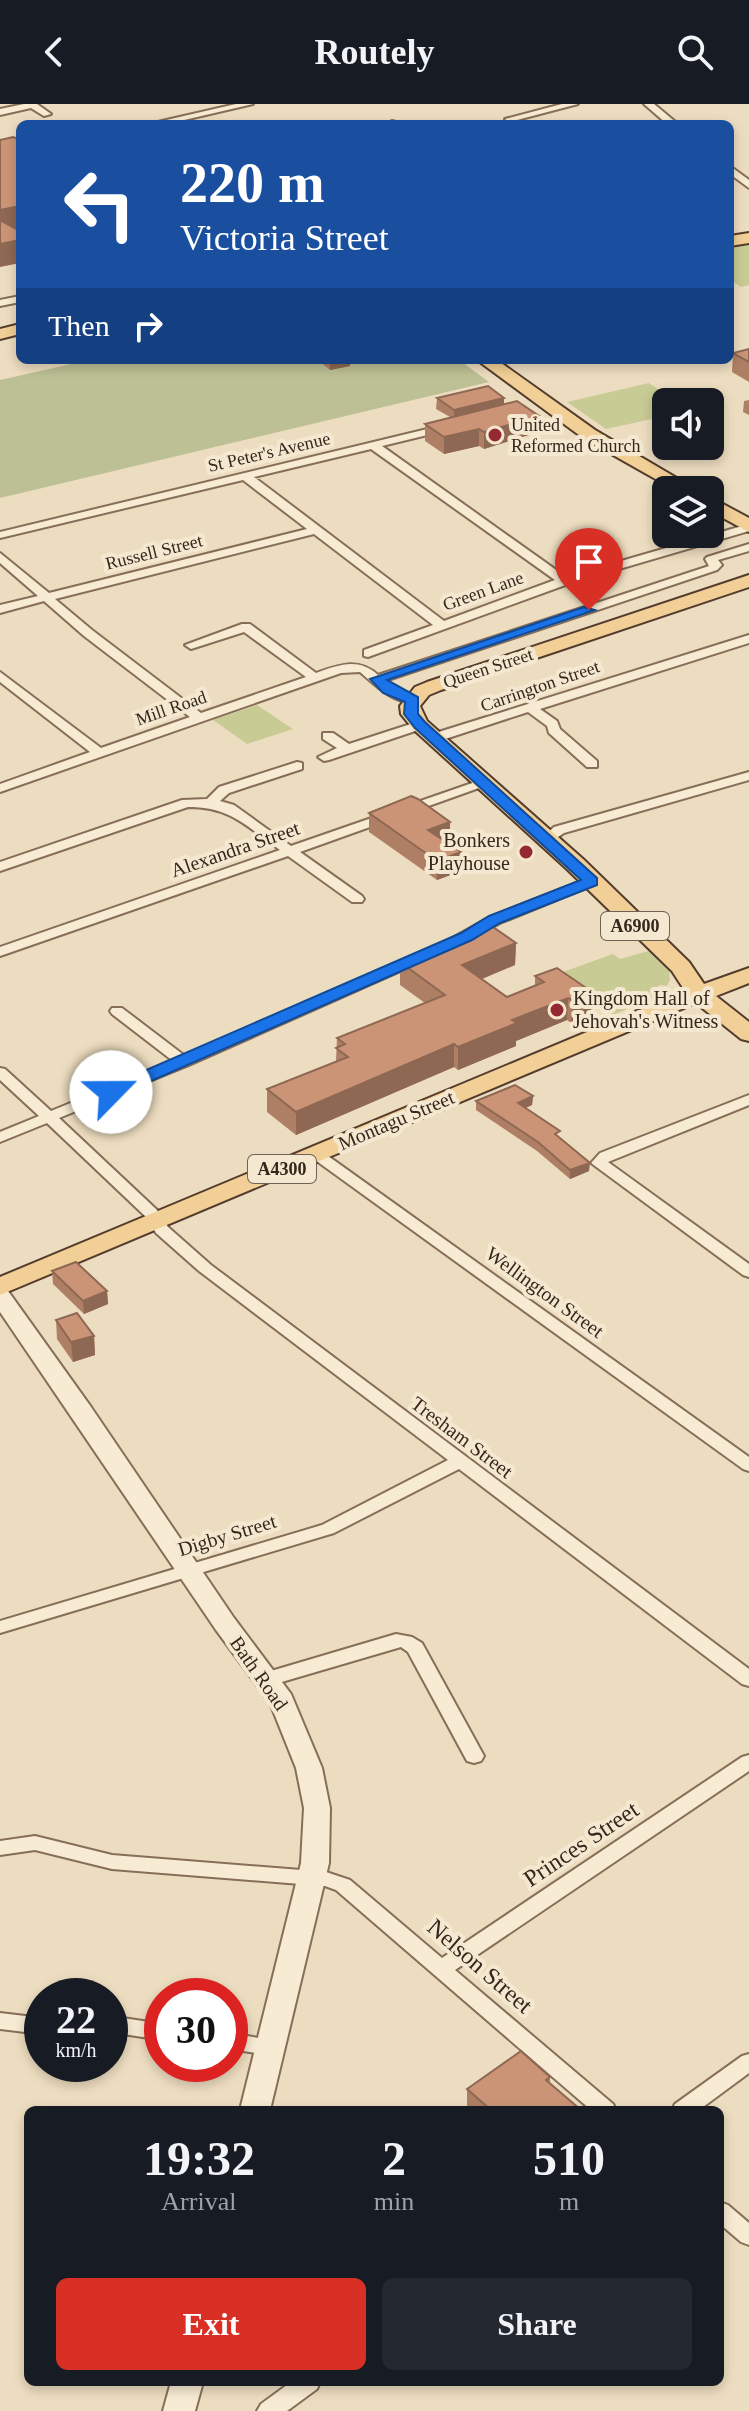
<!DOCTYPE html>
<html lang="en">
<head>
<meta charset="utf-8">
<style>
  body { margin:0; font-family:"Times New Roman",serif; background:#242831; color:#f1f3f6; height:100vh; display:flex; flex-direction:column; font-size:30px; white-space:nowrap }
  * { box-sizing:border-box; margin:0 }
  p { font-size:26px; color:#9ea1a6 }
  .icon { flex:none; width:44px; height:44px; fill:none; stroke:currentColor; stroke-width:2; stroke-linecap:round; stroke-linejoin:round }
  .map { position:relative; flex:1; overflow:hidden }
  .side { position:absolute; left:24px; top:2002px; width:700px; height:280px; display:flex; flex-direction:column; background:#171b24; border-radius:12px; box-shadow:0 4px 12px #0003 }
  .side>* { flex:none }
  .banner { position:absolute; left:16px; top:16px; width:718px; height:244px; border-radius:12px; box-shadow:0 4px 12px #0003; background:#1a4fa0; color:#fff; overflow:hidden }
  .controls { position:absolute; left:652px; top:284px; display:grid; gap:16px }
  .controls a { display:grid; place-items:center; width:72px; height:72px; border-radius:12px; background:#171b24; box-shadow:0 4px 12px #0003; font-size:40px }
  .speed { position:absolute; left:24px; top:1874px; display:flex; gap:16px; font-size:40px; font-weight:700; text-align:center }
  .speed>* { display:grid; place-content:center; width:104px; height:104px; border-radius:50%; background:#171b24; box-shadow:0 4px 12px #0003; line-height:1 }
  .speed small { font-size:20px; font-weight:400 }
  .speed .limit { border:12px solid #d22; background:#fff; color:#111 }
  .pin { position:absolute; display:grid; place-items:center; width:68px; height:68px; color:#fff; margin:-82px -34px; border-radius:50% 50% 50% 0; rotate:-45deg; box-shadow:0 0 8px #0007 }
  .pin .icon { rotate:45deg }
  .me { position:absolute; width:88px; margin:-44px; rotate:67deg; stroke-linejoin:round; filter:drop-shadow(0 0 6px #0008) }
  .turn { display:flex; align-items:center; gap:28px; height:168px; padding:0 32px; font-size:36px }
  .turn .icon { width:104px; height:104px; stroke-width:2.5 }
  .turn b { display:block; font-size:56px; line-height:68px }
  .then { display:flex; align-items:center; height:76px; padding:0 32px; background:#0003; gap:16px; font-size:30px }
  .eta { display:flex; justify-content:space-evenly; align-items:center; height:136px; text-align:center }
  .eta b { font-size:48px; font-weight:700; line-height:56px }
  .button { display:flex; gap:16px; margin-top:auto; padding:16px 32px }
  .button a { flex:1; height:92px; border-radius:12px; background:#d93025; color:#fff; font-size:32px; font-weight:700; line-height:92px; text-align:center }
  .button a+a { background:#242831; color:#f1f3f6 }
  header { display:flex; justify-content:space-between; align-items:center; height:104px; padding:0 32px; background:#171b24; font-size:36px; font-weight:700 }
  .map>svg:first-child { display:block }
  .green { fill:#c9cb94 }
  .cemetery { fill:#bdc094 }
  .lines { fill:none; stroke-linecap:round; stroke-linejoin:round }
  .minor-casing { stroke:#866e58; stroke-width:4 }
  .tertiary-casing { stroke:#866e58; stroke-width:4 }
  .primary-casing { stroke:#543c2d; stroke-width:4 }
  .minor { fill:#f8ebd3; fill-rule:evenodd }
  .tertiary { fill:#f8ebd3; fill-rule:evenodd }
  .primary { fill:#f1cf97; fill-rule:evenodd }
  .wall { fill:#af7f65 }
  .shaded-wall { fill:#8e6853 }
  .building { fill:#cb9476; stroke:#8e6853; stroke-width:2 }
  .route { fill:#1a73e8; stroke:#114b97; stroke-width:2 }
  .poi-dot { fill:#952931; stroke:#f5e8d0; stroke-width:3 }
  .labels { text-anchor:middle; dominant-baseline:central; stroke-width:8; stroke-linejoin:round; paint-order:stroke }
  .far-poi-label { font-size:18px; fill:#36271d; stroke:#f5e8d0; text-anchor:start }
  .far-street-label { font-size:18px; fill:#36271d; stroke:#f5e8d0 }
  .shield { fill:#f5e8d0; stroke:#6f6153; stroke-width:2 }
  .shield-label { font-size:18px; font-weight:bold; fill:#36271d }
  .poi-label { font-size:20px; fill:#36271d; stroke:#f5e8d0; text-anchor:end }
  .street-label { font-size:20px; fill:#36271d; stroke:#f5e8d0 }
  .near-street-label { font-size:24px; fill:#36271d; stroke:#f5e8d0 }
</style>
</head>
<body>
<header><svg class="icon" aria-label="back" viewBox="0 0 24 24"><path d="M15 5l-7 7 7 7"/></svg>Routely<svg class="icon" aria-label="search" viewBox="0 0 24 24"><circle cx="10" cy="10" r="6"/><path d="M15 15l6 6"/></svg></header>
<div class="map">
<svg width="749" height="2307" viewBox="0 0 749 2307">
  <rect width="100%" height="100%" fill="#edddc0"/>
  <g class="green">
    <polygon points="749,140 749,181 741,183 730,176 730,143"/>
    <polygon points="649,279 676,298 666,298 666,312 606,325 567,298"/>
    <polygon points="257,601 293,625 247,640 213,616"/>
    <polygon points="652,846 669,863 670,876 667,882 659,881 656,886 663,887 660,892 610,912 560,869 613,850 620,855"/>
  </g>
  <polygon class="cemetery" points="89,256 459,256 489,278 0,394 0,276"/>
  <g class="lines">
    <g class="minor-casing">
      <g id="minor">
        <polygon points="24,0 37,0 51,10 44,12 31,4 0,11 0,5"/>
        <polygon points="236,0 253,0 167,20 149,20"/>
        <polygon points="562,0 578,0 517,16 522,20 511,20 505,15"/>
        <polygon points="644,0 654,0 678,20 667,20"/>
        <polygon points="392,17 404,20 387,20"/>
        <polygon points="730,62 749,76 749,84 730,70"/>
        <polygon points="20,192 20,198 0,202 0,196"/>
        <path d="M444,321L449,324L448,326L382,342L566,473L749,420V427L568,480L368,553L364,552V546L433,521L314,430L55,495L92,526L201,609L306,573L244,528L191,545L185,541L242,520H250L316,569C339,561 358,553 378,571L709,462L705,455L707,453L749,440V447L718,456L722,461L717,466L385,577L392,583L417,593V599C395,601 376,582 360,568L341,569L0,688V680L90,648L0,578V568L101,644L190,613L84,532L44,497L0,509V501L38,492L0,459V449L49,489L307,425L243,376L0,434V428ZM371,345L555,476L444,517L254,373Z"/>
        <polygon points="749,531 749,539 540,605 557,617 560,625 597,657 597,663 587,663 549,629 547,622 528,608 439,637 429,637 428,634 429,631"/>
        <polygon points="420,617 426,621 424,624 329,656 324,657 318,653 337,644 323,635 323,629 333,629 349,640"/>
        <path d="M297,658L302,659V665L229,689L220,697L234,701L291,742L478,677L483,676L490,680L300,748L362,792L364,795L362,798H352L288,752L0,852V843L280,746C246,722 231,703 188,703L0,767V758L182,696L207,695L219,683Z"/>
        <polygon points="749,668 749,676 564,729 558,733 561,740 559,743 549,743 544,732 554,723"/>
        <polygon points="591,773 596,774 598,777 596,780 500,819 445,848 440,849 433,845 490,813"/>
        <polygon points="418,850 423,851 425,854 423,857 189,961 59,1014 157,1106 168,1123 211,1161 749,1565 749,1582 742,1580 459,1365 334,1429 0,1529 0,1517 322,1421 448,1356 199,1167 156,1129 145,1112 47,1019 0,1038 0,1028 39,1012 0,976 0,964 5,965 51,1007 173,957 112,910 110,907 112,904 122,904 185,952"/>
        <polygon points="749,991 749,1001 608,1058 749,1160 749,1173 743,1171 591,1059 600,1049"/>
        <polygon points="316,1045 321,1047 749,1353 749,1367 743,1365 311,1053 308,1050 311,1047"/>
        <polygon points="396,1530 412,1533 422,1539 484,1652 481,1657 474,1659 467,1657 408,1548 401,1543 268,1582 261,1580 259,1575 261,1570"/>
        <polygon points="749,1651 749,1667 455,1866 613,2000 616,2006 591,2006 336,1786 325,1782 112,1765 35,1746 0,1751 0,1737 35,1732 112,1751 326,1768 350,1776 442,1854 742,1653"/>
        <polygon points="0,1909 42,1914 42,1930 0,1925"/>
        <polygon points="110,1912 162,1920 162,1936 110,1928"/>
        <polygon points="230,1929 276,1937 279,1943 276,1949 269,1951 230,1945"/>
        <polygon points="749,1950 749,1969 699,2006 672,2006 675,2000 742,1952"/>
        <polygon points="720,2098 728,2101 749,2119 749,2141 741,2138 720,2120"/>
        <polygon points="291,2278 320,2278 317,2285 287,2307 257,2307 261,2300"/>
      </g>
    </g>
    <g class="tertiary-casing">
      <g id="tertiary">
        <polygon points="0,1185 8,1187 91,1303 234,1514 291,1590 322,1664 330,1704 329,1759 270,2006 240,2006 301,1759 304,1704 296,1664 270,1599 216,1526 0,1208"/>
        <polygon points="171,2278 203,2278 195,2307 163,2307"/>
      </g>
    </g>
    <g class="primary-casing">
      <g id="primary">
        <polygon points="749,129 749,139 730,142 730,132"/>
        <polygon points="20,220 20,230 0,235 0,225"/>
        <polygon points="477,256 497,256 595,326 697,386 675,386 583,334"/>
        <polygon points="710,393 749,414 749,428 710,407"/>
        <polygon points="749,471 749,483 441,586 429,591 420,602 427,617 583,755 689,858 704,880 749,864 749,879 716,892 749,918 749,937 741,935 696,899 0,1191 0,1173 685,887 672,867 567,765 413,625 401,610 400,602 415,583 427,578"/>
      </g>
    </g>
    <use href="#minor" class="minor"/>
    <use href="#tertiary" class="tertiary"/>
    <use href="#primary" class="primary"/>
  </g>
  <g class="wall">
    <polygon points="749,245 749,278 732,268 733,249"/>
    <polygon points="318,256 350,256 350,262 330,266"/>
    <polygon points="437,294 504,294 504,300 539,312 538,328 484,345 479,342 444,350 425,337 425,320 450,313 436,305"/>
    <polygon points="749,296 749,311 743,308 744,297"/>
    <polygon points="369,709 450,718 450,737 447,738 461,748 461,767 437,776 369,728"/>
    <polygon points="516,839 515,861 482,875 507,893 535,882 535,872 557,864 591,911 571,919 567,916 516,937 516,942 458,966 454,963 296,1031 267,1008 267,985 336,957 337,934 425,899 400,881 400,858"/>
    <polygon points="533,992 532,1001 526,1004 560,1034 589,1067 570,1075 537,1047 476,1006 476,997"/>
    <polygon points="52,1167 107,1187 108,1200 84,1210 53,1180"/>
    <polygon points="56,1216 94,1232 95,1251 73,1258 57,1235"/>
    <polygon points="550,1973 550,1979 581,2006 467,2005 467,1985"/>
  </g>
  <g class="shaded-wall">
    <polygon points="20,102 20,124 0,129 0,106"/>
    <polygon points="20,136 20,159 0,163 0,140"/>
    <polygon points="330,256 350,256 350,262 330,266"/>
    <polygon points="504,294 504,304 454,316 454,306"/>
    <polygon points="539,312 538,328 484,345 484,328"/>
    <polygon points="479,325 479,342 444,350 444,333"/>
    <polygon points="450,718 450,737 428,745 428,726"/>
    <polygon points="461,748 461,767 437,776 437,757"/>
    <polygon points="516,839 515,861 462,883 462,861"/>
    <polygon points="592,888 591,911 571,919 572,896"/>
    <polygon points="568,894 567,916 516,937 516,942 458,966 458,943 512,916"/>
    <polygon points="454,940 454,963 296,1031 296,1008"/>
    <polygon points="533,992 532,1001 518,1007 518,999"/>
    <polygon points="590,1059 589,1067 570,1075 570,1066"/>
    <polygon points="107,1187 108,1200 84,1210 83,1197"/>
    <polygon points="94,1232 95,1251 73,1258 71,1238"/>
  </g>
  <g class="building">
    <polygon points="13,33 20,36 20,102 0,106 0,36"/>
    <polygon points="0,116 20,127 20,136 0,140"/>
    <polygon points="749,245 749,258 733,249"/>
    <polygon points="488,282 504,294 454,306 437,294"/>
    <polygon points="517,297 539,312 484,328 479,325 444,333 425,320"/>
    <polygon points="411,692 418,695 450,718 428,726 461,748 437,757 369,709"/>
    <polygon points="493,823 516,839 462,861 507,893 544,878 535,872 557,864 592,888 572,896 568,894 512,916 517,919 458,943 454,940 296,1008 267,985 348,953 336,944 345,940 337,934 445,891 400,858"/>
    <polygon points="515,981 533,992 518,999 560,1027 555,1030 590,1059 570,1066 538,1038 476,997"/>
    <polygon points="76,1158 107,1187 83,1197 52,1167"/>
    <polygon points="77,1209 94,1232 71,1238 56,1216"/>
    <polygon points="521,1947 550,1973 546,1976 581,2006 491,2006 467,1985"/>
  </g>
  <polygon class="route" points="584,503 595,506 387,576 418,593 418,610 425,618 597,774 597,781 500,819 472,836 117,992 105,992 105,984 461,829 489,812 581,776 415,624 404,610 405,598 383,589 370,575"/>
  <g class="poi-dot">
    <circle cx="495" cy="331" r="8"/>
    <circle cx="526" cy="748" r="8"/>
    <circle cx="557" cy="906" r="8"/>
  </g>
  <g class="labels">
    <g class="far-poi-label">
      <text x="511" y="321">United<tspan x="511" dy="21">Reformed Church</tspan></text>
    </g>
    <g class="far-street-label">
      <text transform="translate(269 348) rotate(-13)">St Peter's Avenue</text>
      <text transform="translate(154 448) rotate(-14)">Russell Street</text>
      <text transform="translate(483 487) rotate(-20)">Green Lane</text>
      <text transform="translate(488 564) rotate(-18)">Queen Street</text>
      <text transform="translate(540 582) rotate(-19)">Carrington Street</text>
      <text transform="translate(171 604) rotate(-19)">Mill Road</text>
    </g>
    <g class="shield">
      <rect x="601" y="808" width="68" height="28" rx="6"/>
      <rect x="248" y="1051" width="68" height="28" rx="6"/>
    </g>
    <g class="shield-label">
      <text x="635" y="822">A6900</text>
      <text x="282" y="1065">A4300</text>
    </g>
    <g class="poi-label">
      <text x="510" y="736">Bonkers<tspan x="510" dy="23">Playhouse</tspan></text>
      <text x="573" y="894" text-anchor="start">Kingdom Hall of<tspan x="573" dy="23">Jehovah's Witness</tspan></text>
    </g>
    <g class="street-label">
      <text transform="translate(235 745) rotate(-19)">Alexandra Street</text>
      <text transform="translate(396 1016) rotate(-23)">Montagu Street</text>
      <text transform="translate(545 1188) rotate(36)">Wellington Street</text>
      <text transform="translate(462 1333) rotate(37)">Tresham Street</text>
      <text transform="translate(227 1431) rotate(-17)">Digby Street</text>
      <text transform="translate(259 1569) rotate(55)">Bath Road</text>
    </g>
    <g class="near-street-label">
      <text transform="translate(581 1740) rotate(-34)">Princes Street</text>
      <text transform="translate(480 1862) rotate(41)">Nelson Street</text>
    </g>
  </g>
</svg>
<div class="controls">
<a><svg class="icon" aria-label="sound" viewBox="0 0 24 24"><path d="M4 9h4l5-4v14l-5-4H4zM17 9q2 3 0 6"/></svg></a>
<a><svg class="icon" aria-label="layers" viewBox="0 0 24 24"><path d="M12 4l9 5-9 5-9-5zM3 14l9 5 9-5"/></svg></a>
</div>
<div class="speed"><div>22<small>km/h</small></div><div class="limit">30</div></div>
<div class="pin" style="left:589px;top:506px;background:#d93025"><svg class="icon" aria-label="arrive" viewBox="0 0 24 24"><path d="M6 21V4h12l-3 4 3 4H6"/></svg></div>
<svg class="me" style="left:111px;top:988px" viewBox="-20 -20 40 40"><circle r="19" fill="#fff"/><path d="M0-13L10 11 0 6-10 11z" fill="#1a73e8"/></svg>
<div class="banner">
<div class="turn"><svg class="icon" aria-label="left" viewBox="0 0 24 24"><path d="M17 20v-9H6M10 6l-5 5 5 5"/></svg><div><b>220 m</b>Victoria Street</div></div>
<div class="then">Then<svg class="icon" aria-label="right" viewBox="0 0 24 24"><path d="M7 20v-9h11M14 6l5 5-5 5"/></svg></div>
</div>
<section class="side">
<div class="eta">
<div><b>19:32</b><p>Arrival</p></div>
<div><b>2</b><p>min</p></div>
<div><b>510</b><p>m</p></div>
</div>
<div class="button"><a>Exit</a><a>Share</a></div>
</section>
</div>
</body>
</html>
